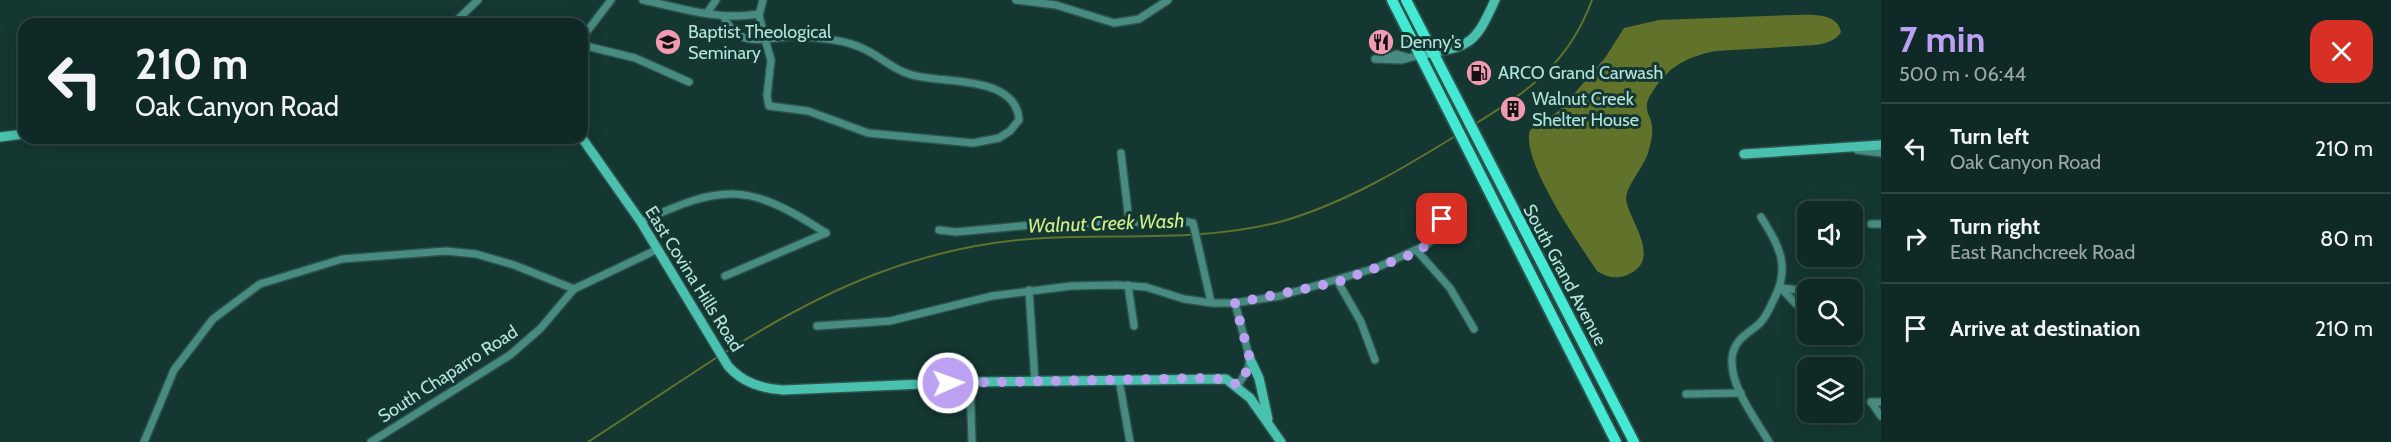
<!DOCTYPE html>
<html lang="en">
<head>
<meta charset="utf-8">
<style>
  body { margin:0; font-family:Cabin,sans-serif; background:#18312e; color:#f1f3f6; height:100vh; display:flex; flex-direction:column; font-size:22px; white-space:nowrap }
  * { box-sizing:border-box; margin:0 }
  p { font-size:20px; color:#9ba6a7 }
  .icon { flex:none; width:33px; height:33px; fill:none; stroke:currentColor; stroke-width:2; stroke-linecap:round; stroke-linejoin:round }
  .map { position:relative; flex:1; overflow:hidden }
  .side { display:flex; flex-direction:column; background:#0f2926; width:510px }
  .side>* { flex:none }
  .top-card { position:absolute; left:18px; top:18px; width:570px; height:126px; border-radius:18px; box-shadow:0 3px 15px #0003,0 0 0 2px #2f4543; background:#0f2926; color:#f1f3f6; overflow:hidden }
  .controls { position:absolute; left:1797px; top:201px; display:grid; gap:12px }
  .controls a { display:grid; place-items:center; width:66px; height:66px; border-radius:12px; background:#0f2926; box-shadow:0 3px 15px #0003,0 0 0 2px #2f4543; font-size:30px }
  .pin { position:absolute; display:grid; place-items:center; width:51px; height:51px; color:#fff; margin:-26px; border-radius:12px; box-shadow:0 3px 9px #0006 }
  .me { position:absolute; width:66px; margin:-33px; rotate:88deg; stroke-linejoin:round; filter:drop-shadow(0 0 4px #0008) }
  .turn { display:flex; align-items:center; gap:21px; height:126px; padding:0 18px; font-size:27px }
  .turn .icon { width:78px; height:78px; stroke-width:2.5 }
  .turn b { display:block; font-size:42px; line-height:51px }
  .round { display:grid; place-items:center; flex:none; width:63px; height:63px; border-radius:18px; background:#18312e }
  .headline { display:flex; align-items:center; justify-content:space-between; height:102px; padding:0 18px }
  h1 { font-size:36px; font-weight:700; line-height:45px; color:#bca0f2 }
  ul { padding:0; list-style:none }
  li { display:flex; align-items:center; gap:18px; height:90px; padding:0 18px; border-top:2px solid #2f4543 }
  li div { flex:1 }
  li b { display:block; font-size:22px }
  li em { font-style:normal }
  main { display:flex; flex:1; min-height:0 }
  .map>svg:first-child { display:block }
  .water { fill:#61732b }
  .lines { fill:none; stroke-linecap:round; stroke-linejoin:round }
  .stream { stroke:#61732b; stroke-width:2 }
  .street-casing { stroke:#2d534d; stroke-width:10 }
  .secondary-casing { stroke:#2d534d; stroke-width:12 }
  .primary-casing { stroke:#2d534d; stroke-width:14 }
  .street { stroke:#488c81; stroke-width:7 }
  .secondary { stroke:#4ac1af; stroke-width:9 }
  .primary { stroke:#44e9d3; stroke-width:10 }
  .route { stroke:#bca0f2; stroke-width:10; stroke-dasharray:0 18 }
  .labels { text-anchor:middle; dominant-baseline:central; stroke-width:6; stroke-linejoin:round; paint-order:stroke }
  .poi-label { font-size:18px; fill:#b3e4db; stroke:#143732; text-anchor:start }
  .street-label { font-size:18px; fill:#b3e4db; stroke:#143732 }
  .water-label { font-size:20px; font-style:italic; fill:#d1ee89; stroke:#143732 }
</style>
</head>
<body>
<main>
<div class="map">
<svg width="1881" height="442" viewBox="0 0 1881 442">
  <rect width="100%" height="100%" fill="#143732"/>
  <path class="water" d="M1794,15C1810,15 1837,12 1841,32C1836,41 1826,43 1816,45L1716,51C1690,56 1670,65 1655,88C1651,94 1646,100 1647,109C1647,113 1650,117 1651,121C1654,133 1651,142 1648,153C1644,166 1626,187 1626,198C1627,218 1662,257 1631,273C1619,280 1608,278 1597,271C1579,244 1520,160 1530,130L1560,110L1605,58L1624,28L1659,20Z"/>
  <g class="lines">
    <g class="stream">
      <path d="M1475,124C1530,90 1569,63 1592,0"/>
      <path d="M724,353C826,288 922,245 1044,238C1123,234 1205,242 1283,221C1345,203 1402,169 1457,135"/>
      <polyline points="588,442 719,356"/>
    </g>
    <g class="street-casing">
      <g id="street">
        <path d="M643,0C681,8 719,21 758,14"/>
        <polyline points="763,0 759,15 765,39"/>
        <polyline points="1016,0 1056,5 1114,23 1139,19 1168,0"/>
        <polyline points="707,13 716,0"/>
        <path d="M724,17C733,36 744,41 765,39"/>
        <polyline points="453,24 478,0"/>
        <path d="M796,36C818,38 844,39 864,49C880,56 892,69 909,74C940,85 1016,73 1019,120L1010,131L999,138L973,143L868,133L808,111L769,106L767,96L771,60L765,39Z"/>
        <polyline points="582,38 611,0"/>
        <polyline points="582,45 635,58 689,82"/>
        <polyline points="1387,58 1397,54 1407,57"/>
        <polyline points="1375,59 1401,60 1420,55"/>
        <polyline points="1857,150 1881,153"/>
        <polyline points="1121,153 1129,221"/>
        <path d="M1761,217C1779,246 1791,266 1774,299C1770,307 1767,316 1760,323C1748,334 1734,339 1732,358C1730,387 1755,418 1769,442"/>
        <path d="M641,222C724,183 749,183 826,233"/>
        <polyline points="1871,224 1881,224"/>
        <polyline points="939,230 956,232 1031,225 1182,221 1193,223 1211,302"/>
        <polyline points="1418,252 1450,288 1474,329"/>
        <polyline points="725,276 826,233"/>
        <polyline points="1338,282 1361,322 1375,360"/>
        <polyline points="1128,285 1134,326"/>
        <polyline points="1029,290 1035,382"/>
        <polyline points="1808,291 1781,288 1796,304 1808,311"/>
        <polyline points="1235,303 1250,359 1248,369 1238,385"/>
        <polyline points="817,326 890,321 992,296 1071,286 1117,285 1146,287 1184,299 1212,303 1235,303 1280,296 1376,268 1426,245 1439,234 1442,226 1441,215 1435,204"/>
        <polyline points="1119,380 1130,442"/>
        <polyline points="970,382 972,442"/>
        <polyline points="1686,394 1741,393"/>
        <polyline points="1871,402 1881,416"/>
        <polyline points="1871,402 1881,402"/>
        <polyline points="144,442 174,370 213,319 260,284 342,259 446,251 476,254 514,265 574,289"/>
        <polyline points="371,442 510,355 540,329 574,289 656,250"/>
      </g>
    </g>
    <g class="secondary-casing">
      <g id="secondary">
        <path d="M1420,55C1469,46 1474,47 1495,0"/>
        <polyline points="0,137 24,134"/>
        <path d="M582,138L641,222L728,366C743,383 761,388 783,390L970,382L1226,379L1250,398L1281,442"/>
        <polyline points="1744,154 1881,145"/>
        <polyline points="1250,359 1259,378 1268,419"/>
      </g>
    </g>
    <g class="primary-casing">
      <g id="primary">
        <polyline points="1392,0 1616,442"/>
        <polyline points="1406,0 1634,442"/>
      </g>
    </g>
    <use href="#street" class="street"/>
    <use href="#secondary" class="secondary"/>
    <use href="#primary" class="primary"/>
  </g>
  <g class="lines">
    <polyline class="route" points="948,383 1211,378 1226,380 1238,385 1248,369 1250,359 1235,303 1338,282 1418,252 1439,234 1443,226 1442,219"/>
  </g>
  <defs>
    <g id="school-disc" transform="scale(1.35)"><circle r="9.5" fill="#f19ab2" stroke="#143732"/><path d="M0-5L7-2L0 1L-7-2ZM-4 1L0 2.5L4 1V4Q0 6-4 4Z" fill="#111"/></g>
    <g id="restaurant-disc" transform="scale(1.35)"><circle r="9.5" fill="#f19ab2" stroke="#143732"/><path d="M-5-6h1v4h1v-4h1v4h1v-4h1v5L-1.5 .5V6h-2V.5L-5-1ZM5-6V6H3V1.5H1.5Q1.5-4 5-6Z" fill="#111"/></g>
    <g id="fuel-disc" transform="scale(1.35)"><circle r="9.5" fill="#f19ab2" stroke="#143732"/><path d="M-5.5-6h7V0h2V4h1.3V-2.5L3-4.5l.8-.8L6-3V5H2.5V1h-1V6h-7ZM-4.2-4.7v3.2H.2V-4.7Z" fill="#111"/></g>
    <g id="building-disc" transform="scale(1.35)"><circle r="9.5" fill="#f19ab2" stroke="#143732"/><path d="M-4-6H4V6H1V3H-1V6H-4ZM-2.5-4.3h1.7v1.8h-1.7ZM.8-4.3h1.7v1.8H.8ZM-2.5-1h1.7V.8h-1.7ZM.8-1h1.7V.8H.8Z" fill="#111"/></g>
  </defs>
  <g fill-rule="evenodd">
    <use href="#school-disc" x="668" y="42"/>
    <use href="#restaurant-disc" x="1381" y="42"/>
    <use href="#fuel-disc" x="1479" y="73"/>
    <use href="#building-disc" x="1513" y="109"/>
  </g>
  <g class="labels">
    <g class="poi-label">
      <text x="688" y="32">Baptist Theological<tspan x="688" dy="21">Seminary</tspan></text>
      <text x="1400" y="42">Denny's</text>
      <text x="1498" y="73">ARCO Grand Carwash</text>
      <text x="1532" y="99">Walnut Creek<tspan x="1532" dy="21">Shelter House</tspan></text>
    </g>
    <g class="street-label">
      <text transform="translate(1565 275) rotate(62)">South Grand Avenue</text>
      <text transform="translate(694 279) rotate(58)">East Covina Hills Road</text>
      <text transform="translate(448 374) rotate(-33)">South Chaparro Road</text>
    </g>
    <g class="water-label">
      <text transform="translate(1106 223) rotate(-2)">Walnut Creek Wash</text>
    </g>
  </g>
</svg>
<div class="controls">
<a><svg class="icon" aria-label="sound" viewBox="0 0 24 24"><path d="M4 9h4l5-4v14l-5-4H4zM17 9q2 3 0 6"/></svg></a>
<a><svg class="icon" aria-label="search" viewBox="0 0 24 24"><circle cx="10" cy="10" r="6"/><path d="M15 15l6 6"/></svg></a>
<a><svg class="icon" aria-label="layers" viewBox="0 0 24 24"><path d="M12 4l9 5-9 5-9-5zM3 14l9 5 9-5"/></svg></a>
</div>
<div class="pin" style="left:1442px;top:219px;background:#d93025"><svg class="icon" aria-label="arrive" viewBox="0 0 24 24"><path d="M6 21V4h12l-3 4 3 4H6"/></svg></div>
<svg class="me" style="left:948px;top:383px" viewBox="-20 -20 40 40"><circle r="17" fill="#bca0f2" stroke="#fff" stroke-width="3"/><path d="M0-11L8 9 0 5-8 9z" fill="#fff"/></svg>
<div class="top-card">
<div class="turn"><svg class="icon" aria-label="left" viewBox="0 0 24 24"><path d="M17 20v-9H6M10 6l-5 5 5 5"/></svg><div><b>210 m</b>Oak Canyon Road</div></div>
</div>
</div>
<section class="side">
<div class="headline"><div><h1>7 min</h1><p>500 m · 06:44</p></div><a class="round" style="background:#d93025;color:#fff"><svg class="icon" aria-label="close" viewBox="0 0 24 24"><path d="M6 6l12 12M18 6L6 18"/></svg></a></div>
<ul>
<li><svg class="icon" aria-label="left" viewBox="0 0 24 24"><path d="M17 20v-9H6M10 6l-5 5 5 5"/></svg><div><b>Turn left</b><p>Oak Canyon Road</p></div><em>210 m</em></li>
<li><svg class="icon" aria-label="right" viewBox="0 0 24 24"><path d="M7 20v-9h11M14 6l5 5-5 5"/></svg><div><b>Turn right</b><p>East Ranchcreek Road</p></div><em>80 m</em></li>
<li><svg class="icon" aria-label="arrive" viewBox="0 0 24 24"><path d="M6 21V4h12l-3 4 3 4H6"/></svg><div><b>Arrive at destination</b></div><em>210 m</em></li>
</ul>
</section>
</main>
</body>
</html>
